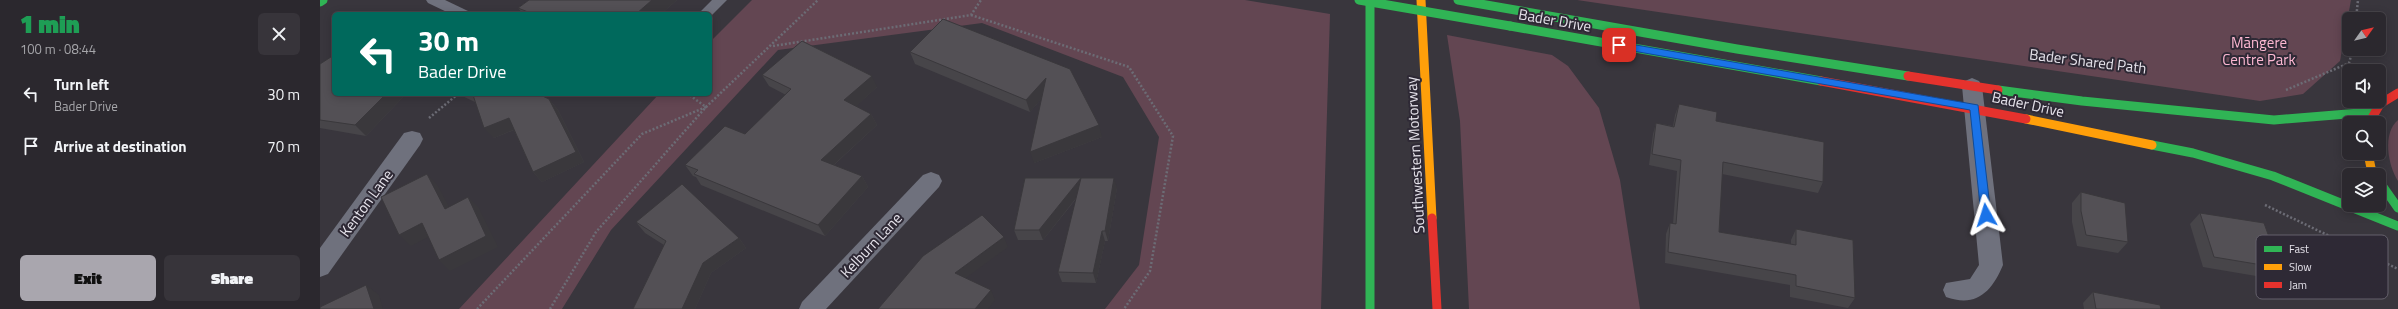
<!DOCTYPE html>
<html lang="en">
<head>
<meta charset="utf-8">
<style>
  body { margin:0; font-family:"Titillium Web",sans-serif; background:#37343a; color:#f1f3f6; height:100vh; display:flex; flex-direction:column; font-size:15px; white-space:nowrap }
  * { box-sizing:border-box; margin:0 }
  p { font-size:13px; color:#a6a6aa }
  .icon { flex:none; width:22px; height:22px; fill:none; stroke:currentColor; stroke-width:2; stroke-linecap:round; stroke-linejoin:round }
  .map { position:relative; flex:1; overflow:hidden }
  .side { display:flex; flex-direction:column; background:#2b282e; width:320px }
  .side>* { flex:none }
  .hud { position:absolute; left:12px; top:12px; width:380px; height:84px; border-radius:6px; box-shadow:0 2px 10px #0003,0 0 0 1px #47444a; background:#00695c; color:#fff; overflow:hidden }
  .needle { width:26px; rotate:56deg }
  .tools { position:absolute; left:2022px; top:12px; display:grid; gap:8px }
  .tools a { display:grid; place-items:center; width:44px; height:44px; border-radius:6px; background:#2b282e; box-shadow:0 2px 10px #0003,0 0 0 1px #47444a; font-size:20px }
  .pin { position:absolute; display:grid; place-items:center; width:34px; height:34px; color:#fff; margin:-17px; border-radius:8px; box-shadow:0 2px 6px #0006 }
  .me { position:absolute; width:44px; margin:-22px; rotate:354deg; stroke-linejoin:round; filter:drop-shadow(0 0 3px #0008) }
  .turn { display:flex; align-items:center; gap:14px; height:84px; padding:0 20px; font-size:18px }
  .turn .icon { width:52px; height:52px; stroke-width:2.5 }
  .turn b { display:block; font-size:28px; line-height:34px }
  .round { display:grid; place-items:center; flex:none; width:42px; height:42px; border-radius:6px; background:#37343a }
  .summary { display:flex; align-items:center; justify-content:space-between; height:68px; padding:0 20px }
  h1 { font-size:24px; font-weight:800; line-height:30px; color:#1e9e55 }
  .primary-button { display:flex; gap:8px; margin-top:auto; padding:8px 20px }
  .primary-button a { flex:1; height:46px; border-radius:6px; background:#a9a6ae; color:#111; font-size:16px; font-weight:800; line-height:46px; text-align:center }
  .primary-button a+a { background:#37343a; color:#f1f3f6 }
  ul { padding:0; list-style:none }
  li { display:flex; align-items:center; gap:12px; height:52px; padding:0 20px }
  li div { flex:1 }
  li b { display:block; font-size:15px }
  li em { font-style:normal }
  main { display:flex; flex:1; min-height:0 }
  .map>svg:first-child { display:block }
  .green { fill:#634652 }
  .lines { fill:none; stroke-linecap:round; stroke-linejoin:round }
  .path { stroke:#6c6c75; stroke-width:2.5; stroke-dasharray:2 2; stroke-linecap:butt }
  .lane { fill:#6f717d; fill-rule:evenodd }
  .street { fill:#6f717d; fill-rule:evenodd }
  .fast { stroke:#30b455; stroke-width:9 }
  .slow { stroke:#ff9f0a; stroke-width:9 }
  .jam { stroke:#e5322d; stroke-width:9 }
  .fast-bridge { stroke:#30b455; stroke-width:9 }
  .wall { fill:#474549 }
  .shaded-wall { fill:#3a383c }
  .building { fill:#535055; stroke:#3a383c }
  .route { fill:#1a73e8; stroke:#114b97 }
  .labels { text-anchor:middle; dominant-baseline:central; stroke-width:4; stroke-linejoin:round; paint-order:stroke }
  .street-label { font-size:15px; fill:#e6e3eb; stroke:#2e2935 }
  .park-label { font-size:15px; fill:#fdb8d2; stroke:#2e2935 }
  .key { fill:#2e2935; stroke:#65616c; stroke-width:1 }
  .key-label { font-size:11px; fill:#e6e3eb }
</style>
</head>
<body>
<main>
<section class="side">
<div class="summary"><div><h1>1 min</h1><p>100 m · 08:44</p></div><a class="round"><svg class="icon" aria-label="close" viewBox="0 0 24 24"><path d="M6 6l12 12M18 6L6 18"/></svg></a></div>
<ul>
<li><svg class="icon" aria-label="left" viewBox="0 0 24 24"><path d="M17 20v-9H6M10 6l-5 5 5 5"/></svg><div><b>Turn left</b><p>Bader Drive</p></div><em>30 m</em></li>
<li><svg class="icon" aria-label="arrive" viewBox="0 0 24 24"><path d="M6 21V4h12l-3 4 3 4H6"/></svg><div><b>Arrive at destination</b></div><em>70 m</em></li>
</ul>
<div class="primary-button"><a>Exit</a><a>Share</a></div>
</section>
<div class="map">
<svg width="2078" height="309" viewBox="0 0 2078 309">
  <rect width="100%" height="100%" fill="#39363d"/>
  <g class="green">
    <polygon points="432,0 925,0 1010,14 1001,309 785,309 819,265 839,137 803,77 662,23 458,50 291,230 242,309 139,309 339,94 390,94 390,42"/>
    <polygon points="1257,0 2031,0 2020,61 1983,94 1940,101"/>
    <polygon points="1127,35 1232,55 1248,66 1279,108 1300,180 1320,309 1149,309 1140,121"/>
    <path d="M2078,120V181C2068,166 2062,133 2078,120Z"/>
  </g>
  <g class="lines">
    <g class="path">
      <polyline points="651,15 809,67 853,136 830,271 804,309"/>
      <polyline points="2036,19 2038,0"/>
      <polyline points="453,46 651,15 661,0"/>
      <polyline points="1966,90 2029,63 2033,49"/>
      <polyline points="109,118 138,94"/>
      <polyline points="1945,205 2078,269"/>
      <polyline points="157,309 322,134 386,107 368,94"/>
      <polyline points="230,309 276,232 386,107 498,0"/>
    </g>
    <g class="lane">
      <polygon points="106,0 125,0 148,11 150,14 131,14 108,3"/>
      <polygon points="392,0 407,0 390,17 390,14 378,14"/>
    </g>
    <g class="street">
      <path d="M1652,78L1659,81L1662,86L1683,265C1672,291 1657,308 1626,297L1623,290L1626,283L1650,279L1659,265L1642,86L1645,81Z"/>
      <polygon points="92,131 100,133 103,139 100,145 8,274 0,277 0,248 84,133"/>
      <polygon points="611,172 619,175 622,181 619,187 506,309 479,309 482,302 603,175"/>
    </g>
    <g class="fast">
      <polyline points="1050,0 1050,309"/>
      <polyline points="1138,0 1417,49 1588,76"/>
      <polyline points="0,2 3,0"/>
      <polyline points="1190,26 1501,81"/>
      <polyline points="1678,90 1762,101 1954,120 2052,112"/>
      <polyline points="1832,145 1873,153 1953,176 2078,226"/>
      <polyline points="2059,181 2078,208"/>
    </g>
    <g class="slow">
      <polyline points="1101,0 1112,218"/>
      <polyline points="1706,119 1832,145"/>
      <polyline points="2048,153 2051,168 2055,175"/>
    </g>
    <g class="jam">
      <polyline points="1588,76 1678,90"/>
      <polyline points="1501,81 1706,119"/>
      <polyline points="2049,123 2060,104 2078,93"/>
      <polyline points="1112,218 1117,309"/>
    </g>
    <polyline class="fast-bridge" points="1039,0 1190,26"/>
  </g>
  <g class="wall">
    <polygon points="209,0 357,0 341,14 203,14 198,8"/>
    <polygon points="623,19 782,137 714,163 722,98 710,112 595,64 590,52"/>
    <polygon points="0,64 14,94 86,94 46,136 0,128"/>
    <polygon points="442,75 557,87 536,106 551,114 557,125 514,165 542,176 548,187 505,236 381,185 376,177 373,176 365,165 425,134 466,95 449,86"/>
    <polygon points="138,94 218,94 229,99 238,110 264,162 222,182 213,172 194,130 174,138 155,102"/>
    <polygon points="1359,104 1396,121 1503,182 1498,193 1402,174 1399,232 1471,244 1471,240 1476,229 1535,298 1528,308 1470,297 1470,285 1345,263 1346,234 1350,223 1353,224 1357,171 1329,165 1333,134 1336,123 1353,126 1355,115"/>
    <polygon points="705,178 797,188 788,241 785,241 776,283 742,282 738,272 756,199 723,240 698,240 694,230"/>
    <polygon points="1761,192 1808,242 1798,253 1757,246 1752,222 1752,203"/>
    <polygon points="1880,213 1960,268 1948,278 1883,267 1870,224"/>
    <polygon points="316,222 419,238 426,248 391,273 375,309 313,309 344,245 325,233"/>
    <polygon points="1773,292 1841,309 1764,309 1763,303"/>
  </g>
  <g class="shaded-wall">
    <polygon points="332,0 357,0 341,14 316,14"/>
    <polygon points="552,76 557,87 530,112 524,100"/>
    <polygon points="726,78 730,89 710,112 706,100"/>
    <polygon points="66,94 86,94 46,136 35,125"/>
    <polygon points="229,99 238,110 264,162 222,182 213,172"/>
    <polygon points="551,114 557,125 507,171 501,160"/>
    <polygon points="189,118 198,128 174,138 164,128"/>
    <polygon points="779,125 782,137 714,163 710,152"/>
    <polygon points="107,174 118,186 136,220 125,209"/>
    <polygon points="542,176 548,187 505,236 498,225"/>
    <polygon points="761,178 764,188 723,240 719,230"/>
    <polygon points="794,178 797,188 788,241 785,231"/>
    <polygon points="148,197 159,208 178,247 130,271 119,260"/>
    <polygon points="102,223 114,234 91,246 79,235"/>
    <polygon points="782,231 785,241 776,283 773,273"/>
    <polygon points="684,237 688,247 639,283 635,273"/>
    <polygon points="419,238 426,248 391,273 375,309 362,309 383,263"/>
    <polygon points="46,285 59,295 63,309 54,309"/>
    <polygon points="671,290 675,300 668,309 655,309"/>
  </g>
  <g class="building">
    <polygon points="209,0 332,0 316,14 213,14 198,8"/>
    <polygon points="623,19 750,69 779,125 710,152 726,78 706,100 590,52"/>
    <polygon points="482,41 552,76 524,100 551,114 501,160 542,176 498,225 374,174 378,170 365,165 405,126 425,134 471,89 442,75"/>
    <polygon points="14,55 14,94 66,94 35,125 0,120 0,64"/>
    <polygon points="150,94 218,94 229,99 256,152 213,172 189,118 164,128 153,95"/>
    <polygon points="1359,104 1397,112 1396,121 1504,142 1503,182 1403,162 1399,232 1476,245 1476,229 1533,240 1535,298 1476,286 1476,275 1348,252 1350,223 1356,224 1361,160 1332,154 1336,123 1354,127"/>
    <polygon points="107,174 125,209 148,197 166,236 119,260 102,223 79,235 61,197"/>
    <polygon points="705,178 761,178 719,230 694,230"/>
    <polygon points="761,178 794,178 785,231 782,231 773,273 738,272"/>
    <polygon points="362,184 419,238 383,263 362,309 313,309 346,241 316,222"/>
    <polygon points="1761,192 1805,203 1808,242 1766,235 1761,211"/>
    <polygon points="1880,213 1944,223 1960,268 1894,257"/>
    <polygon points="662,215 684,237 635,273 671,290 655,309 558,309 603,256"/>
    <polygon points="46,285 54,309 0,309 0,307"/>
    <polygon points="1773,292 1840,305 1841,309 1776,309"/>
  </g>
  <polygon class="route" points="1299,42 1658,105 1671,215 1666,219 1661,215 1650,110 1296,48 1296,43"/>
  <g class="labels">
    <g class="street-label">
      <text transform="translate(1235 20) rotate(10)">Bader Drive</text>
      <text transform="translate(1768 61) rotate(7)">Bader Shared Path</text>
      <text transform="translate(1708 104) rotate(12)">Bader Drive</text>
      <text transform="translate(1095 155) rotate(-93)">Southwestern Motorway</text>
      <text transform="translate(46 203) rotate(-54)">Kenton Lane</text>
      <text transform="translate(551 245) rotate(-47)">Kelburn Lane</text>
    </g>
    <g class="park-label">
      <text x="1939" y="42">Māngere<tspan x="1939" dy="17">Centre Park</tspan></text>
    </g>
  </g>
  <rect x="1936" y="235" width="132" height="64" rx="6" class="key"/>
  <rect x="1944" y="246" width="18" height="6" fill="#30b455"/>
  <rect x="1944" y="264" width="18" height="6" fill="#ff9f0a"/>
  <rect x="1944" y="282" width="18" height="6" fill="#e5322d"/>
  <g class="key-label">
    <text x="1969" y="253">Fast</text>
    <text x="1969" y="271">Slow</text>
    <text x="1969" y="289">Jam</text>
  </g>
</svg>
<div class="tools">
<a><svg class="needle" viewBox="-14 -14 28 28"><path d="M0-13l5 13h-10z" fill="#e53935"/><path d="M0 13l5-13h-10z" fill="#a6a6aa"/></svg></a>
<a><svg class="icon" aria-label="sound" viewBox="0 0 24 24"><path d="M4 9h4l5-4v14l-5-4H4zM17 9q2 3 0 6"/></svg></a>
<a><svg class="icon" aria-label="search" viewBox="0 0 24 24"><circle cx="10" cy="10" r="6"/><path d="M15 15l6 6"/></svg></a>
<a><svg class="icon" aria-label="layers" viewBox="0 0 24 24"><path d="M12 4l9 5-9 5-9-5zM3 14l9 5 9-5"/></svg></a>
</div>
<div class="pin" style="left:1299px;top:45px;background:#d93025"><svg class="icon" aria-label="arrive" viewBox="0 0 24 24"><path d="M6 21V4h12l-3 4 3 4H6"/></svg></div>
<svg class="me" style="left:1666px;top:215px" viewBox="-20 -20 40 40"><path d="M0-17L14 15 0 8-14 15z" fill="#1a73e8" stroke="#fff" stroke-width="4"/></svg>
<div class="hud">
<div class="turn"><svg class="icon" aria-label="left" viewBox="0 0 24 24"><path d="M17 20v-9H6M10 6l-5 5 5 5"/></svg><div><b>30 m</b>Bader Drive</div></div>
</div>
</div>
</main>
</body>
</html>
